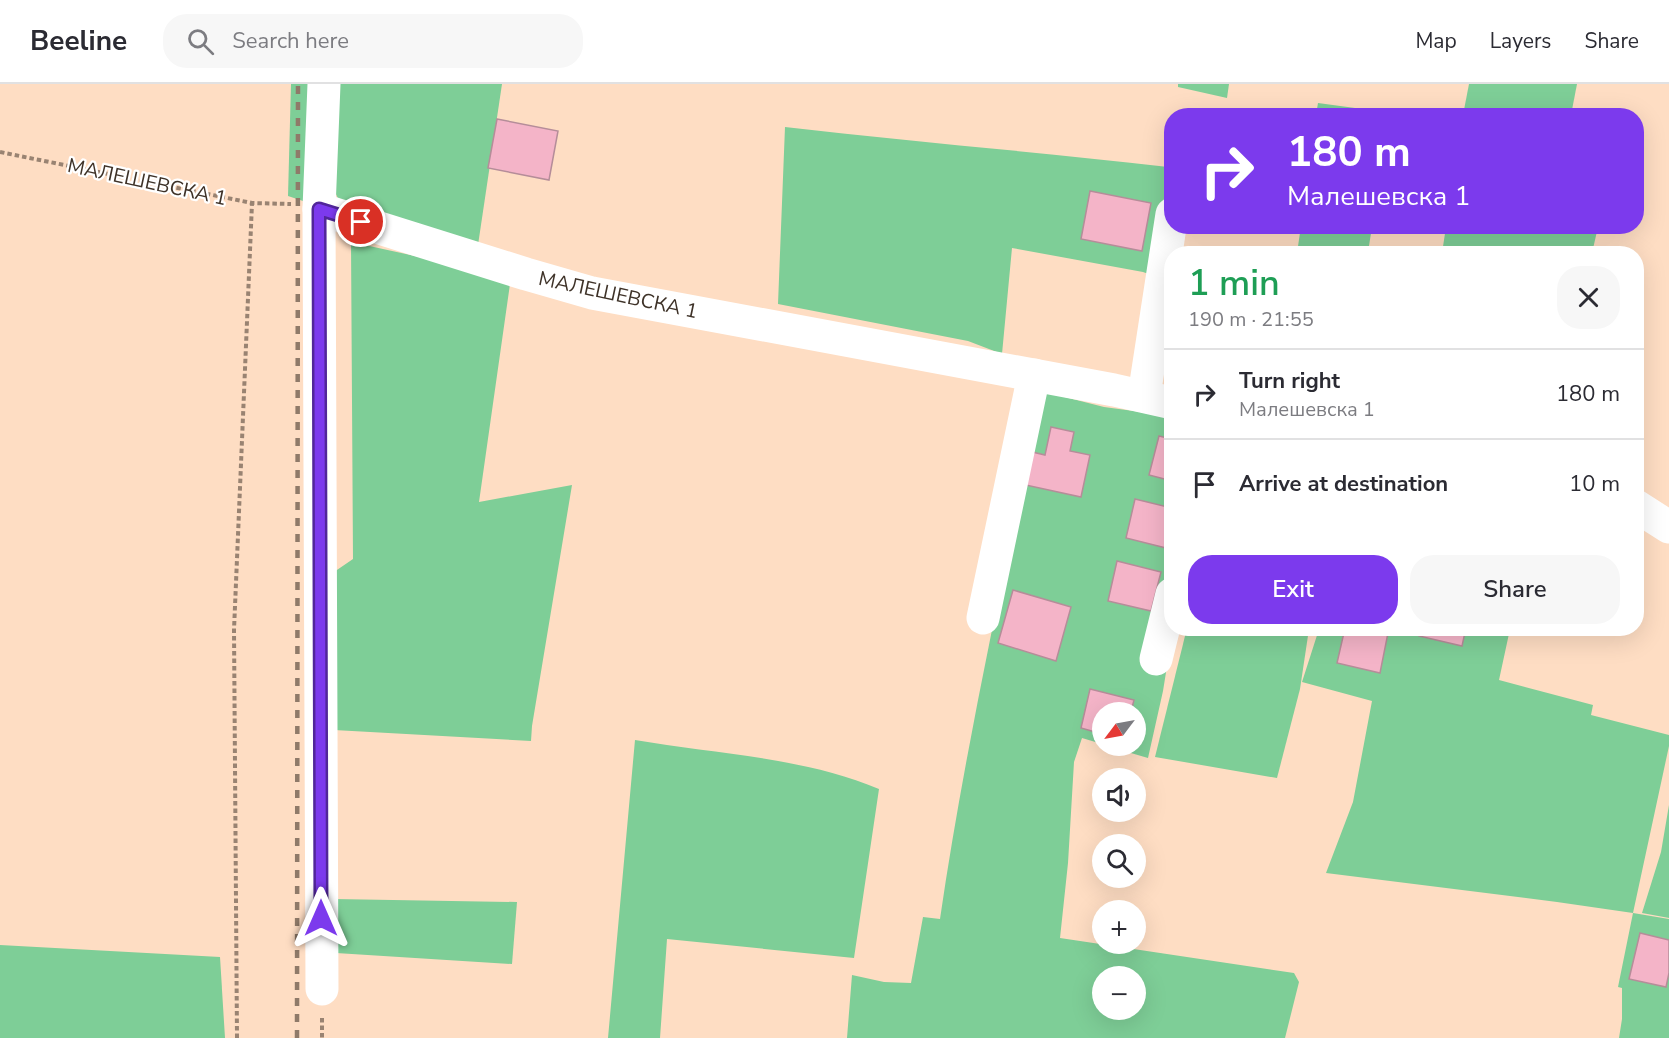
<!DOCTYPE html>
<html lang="en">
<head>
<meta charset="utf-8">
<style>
  body { margin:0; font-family:"Nunito Sans",sans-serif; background:#f7f7f7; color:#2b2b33; height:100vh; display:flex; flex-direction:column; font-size:22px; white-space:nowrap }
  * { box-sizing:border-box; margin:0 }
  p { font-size:20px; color:#7c7c81 }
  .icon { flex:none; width:33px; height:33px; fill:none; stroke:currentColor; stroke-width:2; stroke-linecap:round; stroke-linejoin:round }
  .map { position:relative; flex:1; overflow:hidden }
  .side { position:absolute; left:1164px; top:162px; width:480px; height:390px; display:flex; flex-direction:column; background:#fff; border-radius:24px; box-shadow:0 6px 24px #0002 }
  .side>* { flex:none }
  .guide { position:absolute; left:1164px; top:24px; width:480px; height:126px; border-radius:24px; box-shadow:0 6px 24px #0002; background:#7c3aed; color:#fff; overflow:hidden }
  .needle { width:39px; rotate:238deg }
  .buttons { position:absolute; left:1092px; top:618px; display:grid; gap:12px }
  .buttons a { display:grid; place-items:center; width:54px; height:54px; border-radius:50%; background:#fff; box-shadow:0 6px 24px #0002; font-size:30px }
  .pin { position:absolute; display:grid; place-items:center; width:51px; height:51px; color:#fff; margin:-26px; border:3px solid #fff; border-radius:50%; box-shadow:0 2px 6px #0007 }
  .me { position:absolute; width:66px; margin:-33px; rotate:0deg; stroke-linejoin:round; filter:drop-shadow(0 0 4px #0008) }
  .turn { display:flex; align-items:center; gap:21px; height:126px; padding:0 24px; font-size:27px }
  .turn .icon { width:78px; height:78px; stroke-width:2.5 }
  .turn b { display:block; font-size:42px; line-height:51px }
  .round { display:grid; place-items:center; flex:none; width:63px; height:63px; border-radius:24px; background:#f7f7f7 }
  .headline { display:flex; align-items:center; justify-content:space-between; height:102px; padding:0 24px }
  h1 { font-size:36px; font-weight:600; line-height:45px; color:#1e9e55 }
  .button { display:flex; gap:12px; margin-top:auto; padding:12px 24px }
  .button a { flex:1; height:69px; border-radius:24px; background:#7c3aed; color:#fff; font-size:24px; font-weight:600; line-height:69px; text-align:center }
  .button a+a { background:#f7f7f7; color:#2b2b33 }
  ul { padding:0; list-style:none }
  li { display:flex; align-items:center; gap:18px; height:90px; padding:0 24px; border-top:2px solid #e1e1e2 }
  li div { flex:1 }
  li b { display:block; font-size:22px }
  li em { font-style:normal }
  header { display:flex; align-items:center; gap:36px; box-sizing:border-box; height:84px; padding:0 30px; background:#fff; border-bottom:2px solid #e1e1e2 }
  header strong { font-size:28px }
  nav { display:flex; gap:33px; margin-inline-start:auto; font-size:21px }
  .search { width:420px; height:54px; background:#f7f7f7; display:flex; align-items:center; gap:15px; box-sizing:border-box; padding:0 21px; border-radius:24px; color:#7c7c81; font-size:22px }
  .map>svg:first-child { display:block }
  .green { fill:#7ece97; fill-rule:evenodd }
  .building { fill:#f4b4c8; stroke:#b58d99; stroke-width:1.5 }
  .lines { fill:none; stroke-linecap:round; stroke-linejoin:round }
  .path { stroke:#998372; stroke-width:4; stroke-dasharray:4.5 3; stroke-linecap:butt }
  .minor { stroke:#fff; stroke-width:33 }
  .rail { stroke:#8f7a69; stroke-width:4.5; stroke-dasharray:8 8; stroke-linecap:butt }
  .route-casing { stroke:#51269a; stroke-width:15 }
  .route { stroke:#7c3aed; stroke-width:10 }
  .labels { text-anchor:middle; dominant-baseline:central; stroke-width:4.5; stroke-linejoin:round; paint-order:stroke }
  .street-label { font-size:20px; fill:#3e3228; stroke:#fff }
</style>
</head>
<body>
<header>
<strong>Beeline</strong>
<div class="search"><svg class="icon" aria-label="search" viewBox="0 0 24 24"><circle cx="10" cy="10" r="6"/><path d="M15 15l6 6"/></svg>Search here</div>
<nav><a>Map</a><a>Layers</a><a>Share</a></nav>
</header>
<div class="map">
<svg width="1669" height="954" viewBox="0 0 1669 954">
  <rect width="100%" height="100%" fill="#feddc3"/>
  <g class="green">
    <polygon points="291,0 317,0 306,118 288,112"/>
    <polygon points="337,0 502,0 478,161 340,119 331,99"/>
    <polygon points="1178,0 1229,0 1227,14 1178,3"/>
    <polygon points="1469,0 1577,0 1571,31 1463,31"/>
    <polygon points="1318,19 1392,29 1392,32 1316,31"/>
    <path d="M785,43C912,58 1040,68 1168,83L1154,192L1143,188L1012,164L1002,270L968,257L778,220Z"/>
    <polygon points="1301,142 1372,143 1368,168 1382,169 1297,169"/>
    <polygon points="1446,143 1446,142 1598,143 1592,169 1442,169"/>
    <polygon points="351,158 511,193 479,418 572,401 532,642 531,657 334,646 334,488 353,475"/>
    <path d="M1041,307L1104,323L1171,332L1172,544L1173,545L1163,607L1148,674L1107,662H1136V628H1102V660L1082,654L1074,678L1068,779L1060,854L1294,889L1299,898L1285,954H847L852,891L884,898L911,899L923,833L940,835C966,657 1006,483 1041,307ZM1102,892H1136V926H1102Z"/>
    <polygon points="1187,544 1309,545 1300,605 1277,694 1155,673"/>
    <polygon points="1319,545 1510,545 1499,596 1593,621 1591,631 1669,651 1669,662 1633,829 1669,835 1669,954 1619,954 1622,935 1622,904 1618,903 1633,829 1557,818 1326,789 1353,718 1372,617 1302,598"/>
    <path d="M635,656C716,670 803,673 879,705L854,874L667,855L660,954H608Z"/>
    <polygon points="1669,721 1669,834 1642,829 1661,768"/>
    <polygon points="334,815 517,818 512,880 336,869"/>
    <polygon points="0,861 220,873 225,954 0,954"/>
  </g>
  <g class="building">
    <polygon points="497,35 558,47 549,96 488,84"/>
    <polygon points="1090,107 1151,119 1142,167 1081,155"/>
    <polygon points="1051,343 1074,348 1070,367 1090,371 1081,413 1021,400 1028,367 1045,371"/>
    <polygon points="1159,352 1172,355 1172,397 1149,391"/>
    <polygon points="1135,415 1172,424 1172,456 1170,465 1126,454"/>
    <polygon points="1117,477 1161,488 1151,527 1108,517"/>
    <polygon points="1013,506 1071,523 1056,577 998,559"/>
    <polygon points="1345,544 1389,544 1380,589 1337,579"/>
    <polygon points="1420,544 1466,544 1462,562 1419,552"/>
    <polygon points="1090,605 1134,616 1131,628 1102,628 1102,650 1081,644"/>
    <polygon points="1640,849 1669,856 1669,889 1666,903 1629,895"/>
  </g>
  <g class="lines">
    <g class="path">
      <polyline points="0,68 252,119 291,120"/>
      <polyline points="322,934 322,954"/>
      <polyline points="237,954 234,546 252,119"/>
    </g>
    <g class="minor">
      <polyline points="319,125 526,190 592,209 1114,306 1172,319"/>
      <polyline points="1144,312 1172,130"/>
      <polyline points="1636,422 1669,443"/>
      <polyline points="983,534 1034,291"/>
      <polyline points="1156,575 1172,510"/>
      <polyline points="322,905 319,125 324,0"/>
    </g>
    <polyline class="rail" points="297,954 298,0"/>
  </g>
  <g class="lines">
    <g class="route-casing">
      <polyline id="route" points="321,834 319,125 361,138"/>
    </g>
    <use href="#route" class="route"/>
  </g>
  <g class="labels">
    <g class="street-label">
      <text transform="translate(147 98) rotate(12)">МАЛЕШЕВСКА 1</text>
      <text transform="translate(618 211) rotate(12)">МАЛЕШЕВСКА 1</text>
    </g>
  </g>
</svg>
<div class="buttons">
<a><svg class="needle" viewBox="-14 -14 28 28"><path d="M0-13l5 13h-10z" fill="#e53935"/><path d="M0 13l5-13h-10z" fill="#7c7c81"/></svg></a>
<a><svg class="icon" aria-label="sound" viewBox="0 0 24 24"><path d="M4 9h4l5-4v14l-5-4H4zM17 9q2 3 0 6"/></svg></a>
<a><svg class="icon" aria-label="search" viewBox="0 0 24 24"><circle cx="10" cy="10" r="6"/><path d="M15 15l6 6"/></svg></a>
<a>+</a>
<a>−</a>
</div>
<div class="pin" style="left:361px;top:138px;background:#d93025"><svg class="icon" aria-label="arrive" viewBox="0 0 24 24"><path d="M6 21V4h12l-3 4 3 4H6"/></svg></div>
<svg class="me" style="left:321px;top:834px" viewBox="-20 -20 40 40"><path d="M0-17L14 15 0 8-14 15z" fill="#7c3aed" stroke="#fff" stroke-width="4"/></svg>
<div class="guide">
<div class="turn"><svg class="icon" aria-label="right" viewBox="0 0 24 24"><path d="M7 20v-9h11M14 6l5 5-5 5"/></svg><div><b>180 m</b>Малешевска 1</div></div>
</div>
<section class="side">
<div class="headline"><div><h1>1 min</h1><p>190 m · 21:55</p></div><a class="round"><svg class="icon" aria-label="close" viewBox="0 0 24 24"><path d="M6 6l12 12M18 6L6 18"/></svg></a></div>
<ul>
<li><svg class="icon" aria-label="right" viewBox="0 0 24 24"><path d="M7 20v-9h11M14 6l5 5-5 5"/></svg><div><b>Turn right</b><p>Малешевска 1</p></div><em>180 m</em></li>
<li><svg class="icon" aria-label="arrive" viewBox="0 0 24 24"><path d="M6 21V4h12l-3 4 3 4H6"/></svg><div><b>Arrive at destination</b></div><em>10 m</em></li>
</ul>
<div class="button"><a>Exit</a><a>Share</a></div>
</section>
</div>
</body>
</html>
